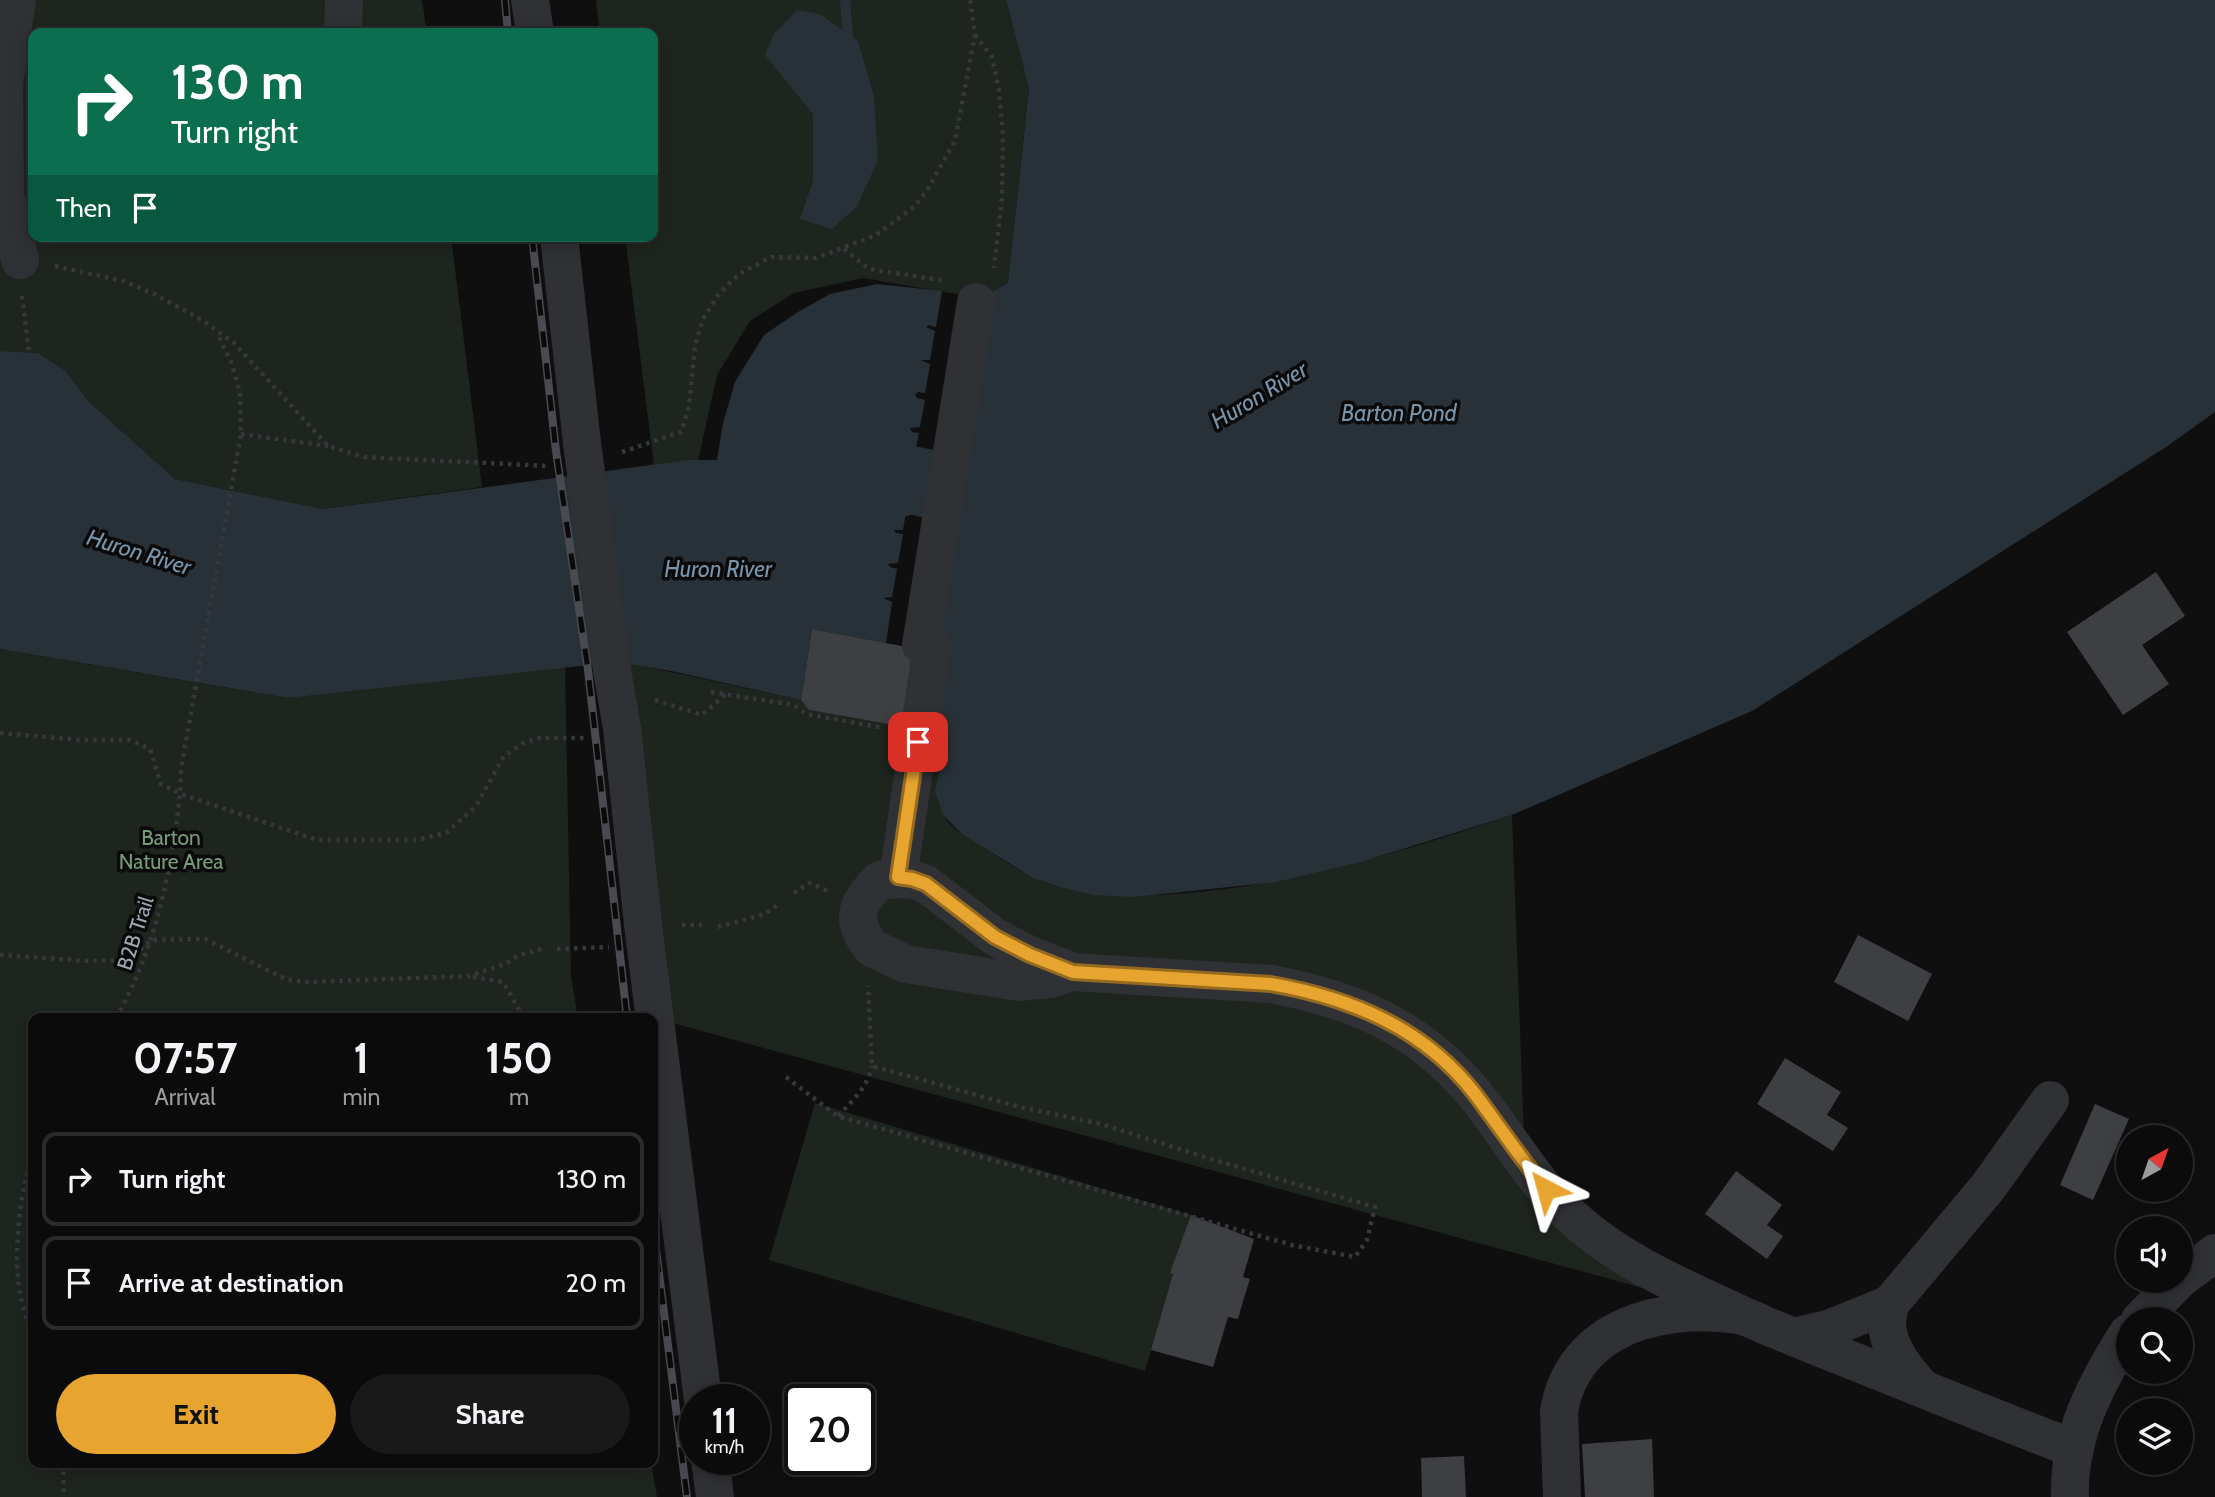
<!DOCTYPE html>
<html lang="en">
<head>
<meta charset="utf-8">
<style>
  body { margin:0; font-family:Cabin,sans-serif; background:#19191a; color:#f1f3f6; height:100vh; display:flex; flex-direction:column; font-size:26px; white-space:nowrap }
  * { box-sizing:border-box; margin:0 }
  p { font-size:23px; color:#9a9b9d }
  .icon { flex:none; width:38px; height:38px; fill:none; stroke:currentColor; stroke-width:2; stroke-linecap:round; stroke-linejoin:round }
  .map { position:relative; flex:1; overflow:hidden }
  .drawer { position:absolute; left:28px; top:1013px; width:630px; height:455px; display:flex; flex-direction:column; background:#0b0b0c; border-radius:14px; box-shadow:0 4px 18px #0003,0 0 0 2px #2b2b2d }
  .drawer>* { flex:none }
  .guide { position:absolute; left:28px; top:28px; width:630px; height:214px; border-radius:14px; box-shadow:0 4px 18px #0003,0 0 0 2px #2b2b2d; background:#0b6e4f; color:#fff; overflow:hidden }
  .needle { width:46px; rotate:40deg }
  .fabs { position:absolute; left:2116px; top:1125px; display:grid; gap:14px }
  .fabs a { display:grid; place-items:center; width:77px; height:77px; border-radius:50%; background:#0b0b0c; box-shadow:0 4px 18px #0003,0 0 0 2px #2b2b2d; font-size:35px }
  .speed { position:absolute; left:679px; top:1384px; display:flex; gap:14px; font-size:35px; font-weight:700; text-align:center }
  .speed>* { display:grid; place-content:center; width:91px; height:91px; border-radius:50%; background:#0b0b0c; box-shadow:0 4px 18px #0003,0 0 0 2px #2b2b2d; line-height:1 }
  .speed small { font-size:18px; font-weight:400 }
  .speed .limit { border:4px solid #111; border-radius:10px; background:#fff; color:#111 }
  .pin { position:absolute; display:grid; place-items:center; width:60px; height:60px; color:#fff; margin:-30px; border-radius:14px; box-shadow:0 4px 10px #0006 }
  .me { position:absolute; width:77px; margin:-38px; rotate:321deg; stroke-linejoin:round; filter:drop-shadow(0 0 5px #0008) }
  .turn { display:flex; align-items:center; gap:24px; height:147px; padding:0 28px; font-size:32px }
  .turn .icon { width:91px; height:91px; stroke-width:2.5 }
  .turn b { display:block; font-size:49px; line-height:60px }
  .then { display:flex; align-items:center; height:66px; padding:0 28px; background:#0003; gap:14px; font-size:26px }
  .eta { display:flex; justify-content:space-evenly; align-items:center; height:119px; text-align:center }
  .eta b { font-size:42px; font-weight:800; line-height:49px }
  .cta { display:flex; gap:14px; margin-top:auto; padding:14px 28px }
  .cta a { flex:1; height:80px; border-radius:42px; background:#e7a530; color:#111; font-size:28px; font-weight:800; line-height:80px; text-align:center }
  .cta a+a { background:#19191a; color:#f1f3f6 }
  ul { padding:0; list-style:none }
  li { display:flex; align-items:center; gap:21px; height:94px; margin:0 14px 10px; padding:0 14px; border:4px solid #2b2b2d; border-radius:14px }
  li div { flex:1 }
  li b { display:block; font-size:26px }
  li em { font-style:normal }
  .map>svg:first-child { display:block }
  .green { fill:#1e241e }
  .water { fill:#293138 }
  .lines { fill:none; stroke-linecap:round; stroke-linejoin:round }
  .stream { stroke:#293138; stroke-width:10 }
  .river { stroke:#293138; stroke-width:68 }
  .building { fill:#3e3f43 }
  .path { stroke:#36383c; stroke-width:4.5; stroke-dasharray:3.5 5; stroke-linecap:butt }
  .minor { stroke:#303135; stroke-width:38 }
  .rail-casing { stroke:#494b50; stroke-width:8 }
  .rail { stroke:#0a0a0b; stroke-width:5; stroke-dasharray:16; stroke-linecap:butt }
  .minor-bridge { stroke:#303135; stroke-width:38 }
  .route-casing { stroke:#966b1f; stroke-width:18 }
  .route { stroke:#e7a530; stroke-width:12 }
  .labels { text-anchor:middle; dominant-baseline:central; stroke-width:7; stroke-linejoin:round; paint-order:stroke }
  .park-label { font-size:21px; fill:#789b7a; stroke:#0a0a0b }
  .street-label { font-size:21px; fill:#a1a6b0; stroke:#0a0a0b }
  .water-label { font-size:23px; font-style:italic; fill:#7894ab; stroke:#0a0a0b }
</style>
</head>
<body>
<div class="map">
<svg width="2215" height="1497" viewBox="0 0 2215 1497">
  <rect width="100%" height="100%" fill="#0f0f10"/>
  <g class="green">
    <polygon points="0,0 422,0 427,33 33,33 33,236 451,236 482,487 322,509 175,479 87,400 66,371 38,353 0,351"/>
    <polygon points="596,0 1006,0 1029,87 1008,283 980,298 863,278 794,293 750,321 717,375 698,461 654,465 625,236 653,236 653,33 600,33"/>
    <polygon points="0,649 287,698 565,667 571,977 578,1018 33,1018 33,1463 651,1463 657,1497 0,1497"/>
    <path d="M629,663L801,700L810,710L917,729L939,723C955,736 937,793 943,814C946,822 956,829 962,834C989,849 1015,871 1044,882C1091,899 1138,897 1186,893C1299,884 1405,851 1512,815L1525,1164L1546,1190L1742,1315L665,1021Z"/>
    <polygon points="815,1103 1191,1215 1145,1371 769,1260"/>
  </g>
  <g class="water">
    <polygon points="1006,0 2215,0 2215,412 2169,445 1752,711 1512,815 1361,862 1276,882 1134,897 1093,895 1063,888 1033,878 962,834 943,815 935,791 945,746 945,729 939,723 928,651 980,298 1008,283 1029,88"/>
    <polygon points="797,10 820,14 858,41 874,96 878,160 857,206 832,229 800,219 813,181 813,114 765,55 774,34"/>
    <polygon points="877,284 942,291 936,327 929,325 926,327 935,331 930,360 921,360 930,364 925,393 918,392 915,395 917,398 925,400 920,427 910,428 912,432 919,433 913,462 905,462 913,467 909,496 899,496 908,501 903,530 894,530 896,533 903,534 898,563 888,564 890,567 897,569 892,597 883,598 892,602 886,643 812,629 801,700 671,671 617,662 288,698 0,649 0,351 38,353 66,371 87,400 175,479 323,509 688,460 717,460 723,423 735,382 764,335 798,312 830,294"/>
  </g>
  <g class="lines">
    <polyline class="stream" points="845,0 849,46"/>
    <polyline class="river" points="819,501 911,480 949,488 1020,478"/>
  </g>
  <g class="building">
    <polygon points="2156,572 2185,616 2142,645 2169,684 2123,715 2067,632"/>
    <polygon points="812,629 928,651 917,729 809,710 801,700"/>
    <polygon points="1858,935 1932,974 1908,1021 1834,982"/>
    <polygon points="1785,1058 1841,1092 1827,1115 1848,1128 1833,1151 1757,1104"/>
    <polygon points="2095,1104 2129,1119 2093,1200 2060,1185"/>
    <polygon points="1736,1171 1782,1205 1767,1225 1783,1236 1767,1259 1705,1214"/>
    <polygon points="1191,1215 1254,1239 1243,1277 1250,1279 1244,1298 1238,1319 1228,1317 1213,1367 1151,1350 1173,1274 1170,1273"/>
    <polygon points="1652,1439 1654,1497 1585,1497 1582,1444"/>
    <polygon points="1464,1456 1466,1497 1422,1497 1421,1458"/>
  </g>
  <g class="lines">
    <g class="path">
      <polyline points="975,35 992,57 999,90 1003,135 1002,198 994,268"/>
      <polyline points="844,249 869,269 946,281"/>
      <polyline points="55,266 123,281 154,294 202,320 234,343 328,446 364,457 548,466"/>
      <polyline points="22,296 29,353"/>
      <polyline points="241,434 328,446"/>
      <polyline points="622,452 681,432 689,407 695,345 703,319 719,294 739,274 771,257 816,258 876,235 915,206 926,192 955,141 975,34 970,0"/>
      <polyline points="711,692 794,705 806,714 884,728"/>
      <polyline points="655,700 702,715 726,694"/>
      <polyline points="0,733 81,740 130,740 150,749 161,784 181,794 317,840 417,840 446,833 476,806 504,756 525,742 540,738 585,738"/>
      <polyline points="794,893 809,883 828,891"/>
      <polyline points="682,925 702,925"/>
      <polyline points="718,927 765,914 779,904"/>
      <polyline points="557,949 609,947"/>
      <polyline points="0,955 89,961 129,960 151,940 205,939 288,980 308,982 469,976 505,964 519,955 546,948"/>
      <polyline points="473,977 503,982 524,1018"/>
      <path d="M116,1018C147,964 163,906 173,845C177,819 181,795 181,769L241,434L240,392L231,362L217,333"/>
      <polyline points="786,1077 837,1116 1292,1245 1355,1257 1367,1240 1375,1207 1214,1160 1101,1124 1020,1107 872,1066 868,986"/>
      <path d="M838,1116C853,1100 867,1088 872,1066"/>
      <path d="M33,1156C20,1186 15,1246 18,1279C20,1300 28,1323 33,1343"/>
      <polyline points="63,1463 64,1497"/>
    </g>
    <g class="minor">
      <polyline points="17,0 4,84 5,195 20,260"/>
      <polyline points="530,0 535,33"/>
      <polyline points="343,33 344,0"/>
      <polyline points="559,236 582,443"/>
      <polyline points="612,670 622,728 644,933 703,1400"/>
      <polyline points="921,720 932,647 921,645 976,302"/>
      <polyline points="898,878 918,742"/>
      <path d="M1073,972L1050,979L1019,982L906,964L872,948C849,920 856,904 880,880L912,879L926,884L995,937L1030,955L1073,972L1271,984C1354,1000 1417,1026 1473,1092C1507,1133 1532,1181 1572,1217C1621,1262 1682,1287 1742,1315"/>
      <polyline points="2180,1279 2215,1253"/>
      <polyline points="2140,1320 2178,1281"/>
      <polyline points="1793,1337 1828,1329 1890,1304"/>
      <path d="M1922,1388C1907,1371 1889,1350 1887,1326C1887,1319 1889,1311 1890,1304L1988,1187L2050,1100"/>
      <polyline points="710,1460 715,1497"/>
      <path d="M1562,1497L1559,1411C1574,1325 1663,1304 1739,1315C1749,1317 1760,1323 1769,1327C1787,1334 1805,1342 1823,1349C1907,1382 1990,1417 2075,1449"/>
      <path d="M2070,1497C2068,1436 2096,1383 2128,1333"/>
    </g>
    <g class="rail-casing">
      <g id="rail">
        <polyline points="505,0 508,33"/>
        <polyline points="532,236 556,451 588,670 627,1018"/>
        <polyline points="653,1225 687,1497"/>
      </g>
    </g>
    <use href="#rail" class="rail"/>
    <polyline class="minor-bridge" points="582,443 612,670"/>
  </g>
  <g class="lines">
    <g class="route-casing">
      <path id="route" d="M918,742L898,877L912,879L926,884L995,937L1030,955L1073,972L1271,984C1351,998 1424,1028 1475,1094C1499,1126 1521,1159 1546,1189"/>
    </g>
    <use href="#route" class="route"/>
  </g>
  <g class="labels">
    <g class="park-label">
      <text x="171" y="837">Barton<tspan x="171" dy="24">Nature Area</tspan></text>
    </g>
    <g class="street-label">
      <text transform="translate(135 933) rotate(-72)">B2B Trail</text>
    </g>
    <g class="water-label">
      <text transform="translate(1259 395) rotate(-31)">Huron River</text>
      <text x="1399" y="413">Barton Pond</text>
      <text transform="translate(139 552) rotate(17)">Huron River</text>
      <text x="718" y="569">Huron River</text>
    </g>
  </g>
</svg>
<div class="fabs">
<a><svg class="needle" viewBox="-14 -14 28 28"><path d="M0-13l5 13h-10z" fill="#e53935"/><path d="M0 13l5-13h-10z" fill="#9a9b9d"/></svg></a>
<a><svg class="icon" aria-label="sound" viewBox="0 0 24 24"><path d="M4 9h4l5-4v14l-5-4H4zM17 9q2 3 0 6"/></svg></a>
<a><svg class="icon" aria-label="search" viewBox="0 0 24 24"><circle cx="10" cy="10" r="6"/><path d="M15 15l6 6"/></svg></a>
<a><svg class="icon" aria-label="layers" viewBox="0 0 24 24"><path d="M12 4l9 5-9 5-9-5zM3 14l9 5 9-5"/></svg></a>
</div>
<div class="speed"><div>11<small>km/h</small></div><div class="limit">20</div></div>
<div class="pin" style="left:918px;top:742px;background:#d93025"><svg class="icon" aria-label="arrive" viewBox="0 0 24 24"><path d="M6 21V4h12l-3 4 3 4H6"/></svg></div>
<svg class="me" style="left:1546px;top:1189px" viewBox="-20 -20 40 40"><path d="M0-17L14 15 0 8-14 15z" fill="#e7a530" stroke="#fff" stroke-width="4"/></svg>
<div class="guide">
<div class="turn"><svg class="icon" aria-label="right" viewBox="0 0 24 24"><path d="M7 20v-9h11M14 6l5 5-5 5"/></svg><div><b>130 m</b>Turn right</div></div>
<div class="then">Then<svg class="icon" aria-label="arrive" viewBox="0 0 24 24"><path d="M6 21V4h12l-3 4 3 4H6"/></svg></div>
</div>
<section class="drawer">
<div class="eta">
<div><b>07:57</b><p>Arrival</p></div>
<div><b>1</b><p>min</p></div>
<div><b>150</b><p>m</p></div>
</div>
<ul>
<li><svg class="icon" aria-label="right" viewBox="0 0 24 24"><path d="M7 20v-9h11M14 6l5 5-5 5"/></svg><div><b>Turn right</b></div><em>130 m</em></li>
<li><svg class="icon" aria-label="arrive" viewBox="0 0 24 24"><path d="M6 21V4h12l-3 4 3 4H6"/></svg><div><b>Arrive at destination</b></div><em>20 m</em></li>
</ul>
<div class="cta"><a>Exit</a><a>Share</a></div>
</section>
</div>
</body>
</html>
